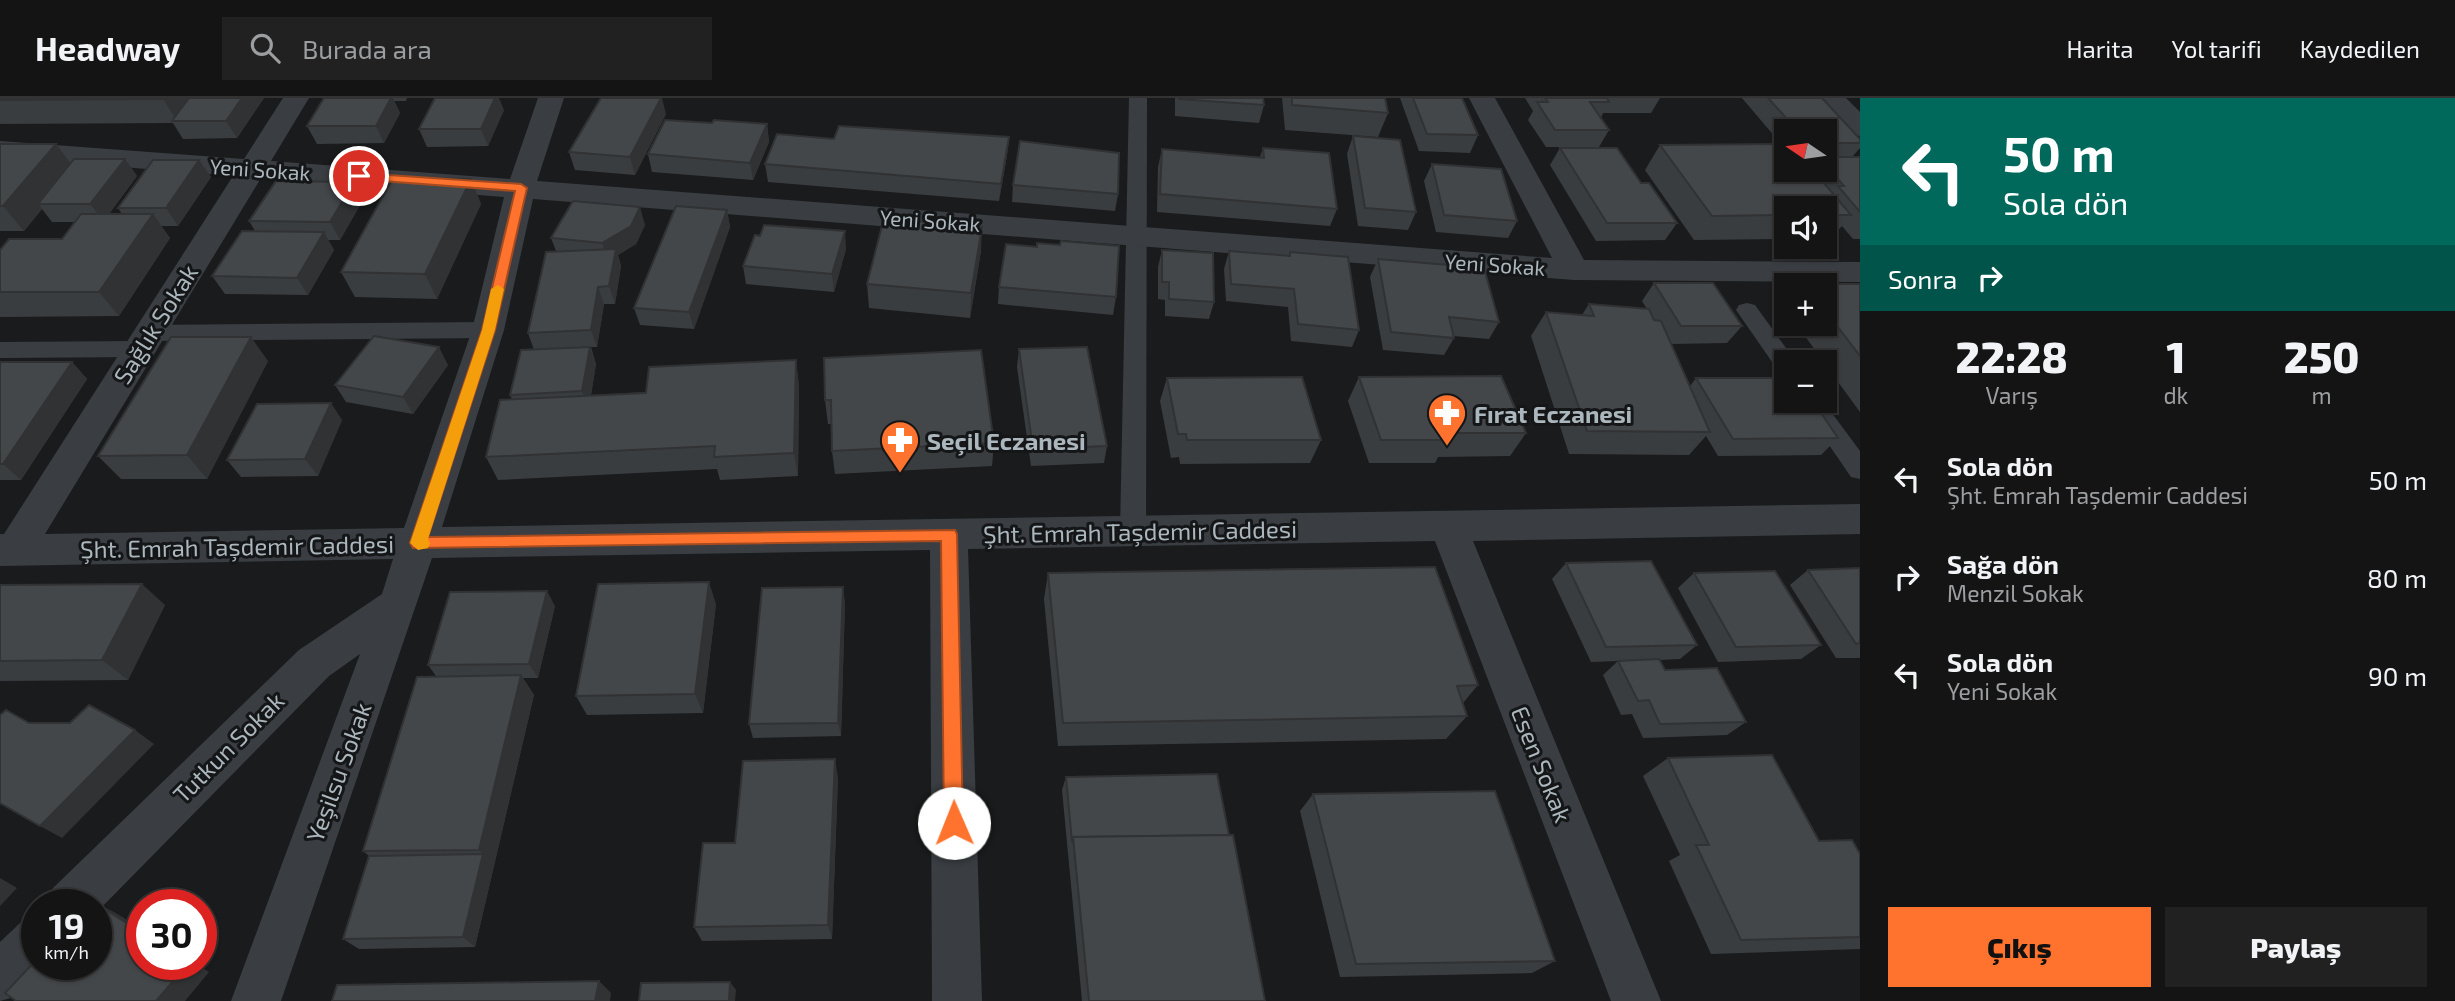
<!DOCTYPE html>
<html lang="tr">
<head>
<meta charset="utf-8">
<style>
  body { margin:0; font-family:"Exo 2",sans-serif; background:#212122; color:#f1f3f6; height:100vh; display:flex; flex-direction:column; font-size:26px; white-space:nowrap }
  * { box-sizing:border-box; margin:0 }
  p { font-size:23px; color:#9d9ea0 }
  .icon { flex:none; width:38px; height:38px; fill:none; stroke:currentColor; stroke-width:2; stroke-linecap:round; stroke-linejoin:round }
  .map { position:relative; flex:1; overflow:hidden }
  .drawer { display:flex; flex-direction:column; background:#141415; width:595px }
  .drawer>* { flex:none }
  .hud { background:#00695c; color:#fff; overflow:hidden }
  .needle { width:46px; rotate:283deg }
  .tools { position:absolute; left:1774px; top:21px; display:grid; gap:14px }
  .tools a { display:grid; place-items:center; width:63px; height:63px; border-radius:0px; background:#141415; box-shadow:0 2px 5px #0004,0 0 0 2px #333334; font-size:35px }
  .speed { position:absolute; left:21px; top:791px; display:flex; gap:14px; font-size:35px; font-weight:700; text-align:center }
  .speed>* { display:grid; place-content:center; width:91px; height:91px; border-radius:50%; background:#141415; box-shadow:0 2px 5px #0004,0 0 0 2px #333334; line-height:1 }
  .speed small { font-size:18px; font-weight:400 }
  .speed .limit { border:10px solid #d22; background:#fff; color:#111 }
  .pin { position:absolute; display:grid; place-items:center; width:60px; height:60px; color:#fff; margin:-30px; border:4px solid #fff; border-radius:50%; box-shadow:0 2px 7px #0007 }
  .me { position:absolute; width:77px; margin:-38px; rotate:359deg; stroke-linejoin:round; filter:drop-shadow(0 0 5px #0008) }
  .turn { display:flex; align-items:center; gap:24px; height:147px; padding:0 28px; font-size:32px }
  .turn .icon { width:91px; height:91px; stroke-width:2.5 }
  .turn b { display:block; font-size:49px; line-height:60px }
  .then { display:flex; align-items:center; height:66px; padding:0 28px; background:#0003; gap:14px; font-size:26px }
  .eta { display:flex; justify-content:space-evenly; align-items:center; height:119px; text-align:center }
  .eta b { font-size:42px; font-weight:800; line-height:49px }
  .cta { display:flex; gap:14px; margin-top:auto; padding:14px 28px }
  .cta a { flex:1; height:80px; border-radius:0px; background:#ff732f; color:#111; font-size:28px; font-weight:800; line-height:80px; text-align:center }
  .cta a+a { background:#212122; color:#f1f3f6 }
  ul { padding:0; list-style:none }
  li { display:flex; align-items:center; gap:21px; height:98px; padding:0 28px }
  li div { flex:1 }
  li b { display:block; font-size:26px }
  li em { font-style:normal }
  header { display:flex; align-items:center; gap:42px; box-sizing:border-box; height:98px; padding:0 35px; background:#141415; border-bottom:2px solid #333334 }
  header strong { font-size:33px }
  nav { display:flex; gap:38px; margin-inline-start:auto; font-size:24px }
  .search { width:490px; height:63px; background:#212122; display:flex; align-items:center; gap:18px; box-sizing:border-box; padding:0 24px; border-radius:0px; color:#9d9ea0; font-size:26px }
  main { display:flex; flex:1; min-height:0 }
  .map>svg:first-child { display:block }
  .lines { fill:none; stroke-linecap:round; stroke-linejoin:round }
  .lane { fill:#3a3e42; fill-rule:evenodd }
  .street { fill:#3a3e42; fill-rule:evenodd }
  .wall { fill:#3a3d40; fill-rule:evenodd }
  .shaded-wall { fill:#303234 }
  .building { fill:#44474a; stroke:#303234; stroke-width:2 }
  .route { fill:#ff732f; stroke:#a64b1f; stroke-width:2 }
  .slow { fill:#f59e0b }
  .labels { text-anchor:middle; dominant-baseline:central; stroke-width:6; stroke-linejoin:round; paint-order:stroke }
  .far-street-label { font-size:21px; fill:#abb7bd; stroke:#151618 }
  .street-label { font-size:24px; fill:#abb7bd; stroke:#151618 }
  .poi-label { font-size:24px; font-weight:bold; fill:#abb7bd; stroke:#151618; text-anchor:start }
</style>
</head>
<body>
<header>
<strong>Headway</strong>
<div class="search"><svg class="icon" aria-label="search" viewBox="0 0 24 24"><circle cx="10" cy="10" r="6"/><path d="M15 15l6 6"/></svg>Burada ara</div>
<nav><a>Harita</a><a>Yol tarifi</a><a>Kaydedilen</a></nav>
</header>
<main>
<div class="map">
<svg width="1860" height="903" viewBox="0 0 1860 903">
  <rect width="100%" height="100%" fill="#1a1b1c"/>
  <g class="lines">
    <g class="lane">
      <polygon points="1129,0 1147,0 1146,433 1142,440 1133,443 1124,440 1120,433"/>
      <polygon points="1747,205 1755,207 1796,264 1787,264 1787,276 1779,274 1736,212 1739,207"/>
      <polygon points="488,224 496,227 499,232 496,237 488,240 149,243 141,240 138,235 141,230 149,227"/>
      <polygon points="140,243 148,245 151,251 148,257 140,259 0,260 0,244"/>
      <polygon points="1799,303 1823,303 1860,353 1860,381 1851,379"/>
    </g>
    <g class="street">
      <path d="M283,0H309L271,63L510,81L538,0H564L537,83L1552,160L1469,0H1495L1584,162L1860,164V184L1574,182L533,101L504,232L442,429L1860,406V436L1473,443L1661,903H1611L1435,443L968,451L982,903H932L930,452L432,460L281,903H231L360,556L329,578L96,815V807H46L53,790L299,552L382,496L393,461L0,468V436H4L233,78L0,59V43L244,61ZM261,80L504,99L472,232L404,430L45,436Z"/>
      <polygon points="1818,0 1846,0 1860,14 1860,38 1850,36"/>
      <polygon points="37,818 37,866 48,866 18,898 0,903 0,844 20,825"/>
    </g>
  </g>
  <g class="wall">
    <polygon points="0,0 264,0 237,40 183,41 173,25 0,26"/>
    <polygon points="324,0 407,0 406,3 394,3 400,15 384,45 317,46 307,28"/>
    <polygon points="1175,0 1263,0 1264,7 1259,25 1175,18"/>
    <polygon points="1282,0 1385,0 1388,15 1378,39 1285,32"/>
    <polygon points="1400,0 1462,0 1478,37 1470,55 1419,53"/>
    <polygon points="1525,0 1660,0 1651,15 1603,15 1601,20 1609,32 1599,49 1546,49 1528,22 1533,13"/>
    <path d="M1742,0H1822L1860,41V50L1852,59H1860V141H1853L1842,128L1830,141H1825V110H1787V141L1694,142L1645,72L1660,47L1781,46ZM1787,33H1825V72H1787Z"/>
    <polygon points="504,12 488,48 427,49 419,31"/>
    <polygon points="666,16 635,77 575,72 569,54"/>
    <polygon points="712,25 767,26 769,44 753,82 652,74 648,56"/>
    <polygon points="1353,38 1416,114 1408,132 1358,128 1347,56"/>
    <polygon points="1009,39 1007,57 999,103 768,84 765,66 834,41"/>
    <polygon points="0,46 56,46 71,66 125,61 137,78 109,116 122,116 118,110 199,62 211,79 178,128 161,128 170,140 119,218 0,219 0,152 62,141 75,124 52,124 42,111 24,133 0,133"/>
    <polygon points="1263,50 1337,111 1330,128 1157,114 1158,69 1162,51 1260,59"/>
    <polygon points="1560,50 1641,85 1677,125 1665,142 1596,143 1550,67"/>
    <polygon points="1432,66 1517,123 1508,140 1436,134 1424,83"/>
    <polygon points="471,81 481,106 437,201 355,199 341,174"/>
    <polygon points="1013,87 1118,96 1115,113 1012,104"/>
    <polygon points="363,102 340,142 328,142 334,152 308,197 225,196 212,178 255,133 249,123"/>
    <polygon points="727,112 730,129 694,231 640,227 634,210"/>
    <polygon points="645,127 636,146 618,157 621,168 615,206 604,206 597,249 591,249 596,266 591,297 799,286 798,378 720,382 717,371 498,382 486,359 512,301 510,297 534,252 528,235 556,153 551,140"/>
    <polygon points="760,138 846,151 834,194 746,186 743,168"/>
    <polygon points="1162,152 1214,204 1209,221 1165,218 1165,202 1158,201 1158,169"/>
    <polygon points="981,153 970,220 869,210 867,186"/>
    <polygon points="1229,153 1288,158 1290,154 1359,232 1352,249 1291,243 1288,209 1226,203 1224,171"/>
    <polygon points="1378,161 1499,224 1489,241 1453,238 1454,240 1444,257 1383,252 1370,179"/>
    <polygon points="1654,185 1742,228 1727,245 1671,246 1690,288 1696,280 1838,340 1821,357 1718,358 1706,338 1689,357 1569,356 1531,238 1546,214 1582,217 1589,206 1647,211 1642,203"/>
    <polygon points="1806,186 1860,186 1860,314 1825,266 1825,264 1824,264 1796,226 1825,226 1825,187 1805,187"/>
    <polygon points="999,189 1116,199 1113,217 998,206"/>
    <polygon points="1019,251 1107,348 1104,365 1031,368 1017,269"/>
    <polygon points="824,260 994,345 992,368 835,376 832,353 832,326 828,326 825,302"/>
    <polygon points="268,263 207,381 121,381 98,358"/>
    <polygon points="72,264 87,281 21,382 0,382 0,266"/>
    <polygon points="448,267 413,316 346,304 335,287"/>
    <polygon points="1359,279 1526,335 1510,358 1438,359 1435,365 1369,365 1348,303"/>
    <polygon points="1167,280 1321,342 1310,365 1180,366 1179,359 1171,360 1160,303"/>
    <polygon points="342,322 318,378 241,379 227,362"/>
    <polygon points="1566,465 1697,547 1680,561 1659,562 1665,572 1746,624 1727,637 1643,640 1632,616 1621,617 1603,577 1618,563 1591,564 1552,481"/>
    <polygon points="1860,470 1860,560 1836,560 1790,487 1808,472"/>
    <polygon points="1048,475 1478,587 1463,605 1467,618 1446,641 1058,648 1044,501"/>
    <polygon points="1694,475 1821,547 1801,561 1718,564 1678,490"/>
    <polygon points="0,487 165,507 128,582 0,583"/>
    <polygon points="845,504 841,638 753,640 749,626"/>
    <polygon points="716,506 703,615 587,617 576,598"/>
    <polygon points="555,508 538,580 523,580 534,597 475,849 359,851 343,841 369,758 363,753 436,578 428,567"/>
    <polygon points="1668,660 1819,743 1860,756 1860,851 1711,856 1669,763 1680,757 1643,678"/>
    <polygon points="838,679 832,841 702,843 694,829 735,745"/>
    <polygon points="1066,679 1229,737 1265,903 1082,903 1062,692"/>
    <polygon points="1313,696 1555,863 1532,875 1340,879 1300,713"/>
  </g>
  <g class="shaded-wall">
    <polygon points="163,0 197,0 177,23 163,1"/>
    <polygon points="242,0 264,0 237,40 226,23"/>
    <polygon points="391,0 393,0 400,15 384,45 376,28"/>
    <polygon points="495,0 499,0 504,12 488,48 481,31"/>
    <polygon points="661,0 662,0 666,16 635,77 630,59"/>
    <polygon points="767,26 769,44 753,82 750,65"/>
    <polygon points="1009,39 1007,57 999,103 1001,86"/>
    <polygon points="56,46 74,70 38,106 42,111 24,133 3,108"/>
    <polygon points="125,61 137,78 104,123 90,106"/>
    <polygon points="199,62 211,79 178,128 166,110"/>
    <polygon points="471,81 481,106 437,201 425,176"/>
    <polygon points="354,84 363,102 340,142 330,124"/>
    <polygon points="640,109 645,127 636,146 618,157 621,168 615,206 609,188 608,163 602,145"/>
    <polygon points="727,112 730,129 694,231 689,214"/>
    <polygon points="153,116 170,140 119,218 99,194"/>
    <polygon points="982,129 981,153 970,220 971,195"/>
    <polygon points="845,133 846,151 834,194 832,176"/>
    <polygon points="324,134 334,152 308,197 297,180"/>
    <polygon points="598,189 604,206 597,249 591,232"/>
    <polygon points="251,239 268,263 207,381 187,357"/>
    <polygon points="439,249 448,267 413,316 403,299"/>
    <polygon points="590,249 596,266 589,310 582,293"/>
    <polygon points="796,262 799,286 798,378 794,355"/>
    <polygon points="72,264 87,281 21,382 3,366"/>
    <polygon points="331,305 342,322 318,378 305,361"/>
    <polygon points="709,484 716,506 703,615 695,596"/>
    <polygon points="142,486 165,507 128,582 102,562"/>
    <polygon points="843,489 845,504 841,638 838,625"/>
    <polygon points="547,493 555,508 538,580 529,566"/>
    <polygon points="521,577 534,597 475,849 463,839 483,756 479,752"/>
    <polygon points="135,632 154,646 62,740 40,728"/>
    <polygon points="835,661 838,679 832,841 828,827"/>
    <polygon points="0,780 17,790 0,808"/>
    <polygon points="92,803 114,814 142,831 142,835"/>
    <polygon points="188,866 197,866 209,874 185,903 156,903"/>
    <polygon points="599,883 611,895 610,903 595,903"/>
    <polygon points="730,884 736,892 735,903 729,903"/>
  </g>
  <g class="building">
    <polygon points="0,0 163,0 163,1 0,2"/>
    <polygon points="189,0 242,0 226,23 172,23"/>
    <polygon points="324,0 391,0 376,28 307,28"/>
    <polygon points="435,0 495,0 481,31 419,31"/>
    <polygon points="601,0 661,0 630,59 569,54"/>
    <polygon points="1179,0 1263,0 1264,7 1179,1"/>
    <polygon points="1292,0 1385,0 1388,15 1292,7"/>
    <polygon points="1413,0 1462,0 1478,37 1427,36"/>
    <polygon points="1545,0 1607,0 1609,4 1590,4 1609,32 1555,32 1537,4 1548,4"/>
    <polygon points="1768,0 1822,0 1860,41 1860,45 1825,45 1825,33 1798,33"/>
    <polygon points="665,22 712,25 714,22 767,26 750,65 648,56"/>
    <polygon points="839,28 1009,39 1001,86 765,66 777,36 834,41"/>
    <polygon points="1353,38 1400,42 1416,114 1365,110"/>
    <polygon points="1020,43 1119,55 1118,96 1013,87"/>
    <polygon points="0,46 56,46 3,108 0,108"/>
    <polygon points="1787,46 1787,72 1813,72 1851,117 1825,117 1825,110 1787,110 1787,117 1712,118 1660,47"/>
    <polygon points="1263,50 1329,55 1337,111 1160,96 1162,51 1264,60"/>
    <polygon points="1560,50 1617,50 1641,85 1649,85 1677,125 1607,125"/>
    <polygon points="1825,59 1860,59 1860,114 1838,88 1844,88 1825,66"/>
    <polygon points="74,61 125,61 90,106 38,106"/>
    <polygon points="153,62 199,62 166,110 118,110"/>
    <polygon points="1432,66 1501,71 1517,123 1444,117"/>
    <polygon points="393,80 471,81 425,176 341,174"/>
    <polygon points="276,83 354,84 330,124 249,123"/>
    <polygon points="573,103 640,109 631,128 602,145 551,140"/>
    <polygon points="676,108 727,112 689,214 634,210"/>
    <polygon points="81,116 153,116 99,194 0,194 0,152 9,141 62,141"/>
    <polygon points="884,120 982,129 971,195 867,186"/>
    <polygon points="764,127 845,133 832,176 743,168 755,137 760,138"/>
    <polygon points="242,133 324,134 297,180 212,178"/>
    <polygon points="1061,143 1119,148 1116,199 999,189 1006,146 1037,149 1037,145 1060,147"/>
    <polygon points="616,151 609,188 598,189 591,232 528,235 546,154"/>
    <polygon points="1162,152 1213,155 1214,204 1169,201 1169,184 1162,184"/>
    <polygon points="1229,153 1290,158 1290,154 1348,159 1359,232 1298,226 1294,191 1231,186"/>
    <polygon points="1378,161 1484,170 1499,224 1449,219 1454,240 1391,234"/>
    <polygon points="1654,185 1713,185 1742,228 1681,228"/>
    <polygon points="1806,186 1860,186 1860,258 1825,212 1825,187 1807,187"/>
    <polygon points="1589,206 1649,211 1654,222 1661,223 1710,334 1587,333 1546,214 1594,218"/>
    <polygon points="374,238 439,249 403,299 335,287"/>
    <polygon points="171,239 251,239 187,357 98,358"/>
    <polygon points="590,249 582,293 510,297 521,252"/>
    <polygon points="1087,249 1107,348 1033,351 1019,251"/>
    <polygon points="981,252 994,345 832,353 831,302 825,302 824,260"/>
    <polygon points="796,262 794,355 714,359 715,348 486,359 500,302 646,295 649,269"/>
    <polygon points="1,264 72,264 3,366 0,366 0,266"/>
    <polygon points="1501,278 1526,335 1446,335 1449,342 1381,342 1359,279"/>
    <polygon points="1302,279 1321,342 1187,342 1186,336 1178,336 1167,280"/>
    <polygon points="1696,280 1787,280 1787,303 1813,303 1838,340 1733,341"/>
    <polygon points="331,305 305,361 227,362 257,306"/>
    <polygon points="1651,463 1697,547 1606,549 1566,465"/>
    <polygon points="1435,469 1478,587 1457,588 1467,618 1063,625 1048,475"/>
    <polygon points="1860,470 1860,545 1856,546 1808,472"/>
    <polygon points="1775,473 1821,547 1736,549 1694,475"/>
    <polygon points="709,484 695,596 576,598 598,486"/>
    <polygon points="142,486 102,562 0,563 0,487"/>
    <polygon points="843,489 838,625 749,626 762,490"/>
    <polygon points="547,493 529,566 428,567 450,494"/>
    <polygon points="1659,561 1665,572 1717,570 1746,624 1660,626 1649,602 1638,603 1618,563"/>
    <polygon points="521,577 479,752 363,753 417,579"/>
    <polygon points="89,607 135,632 40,728 0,705 0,617 6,612 29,625 70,625"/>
    <polygon points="1772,657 1819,743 1852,742 1860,756 1860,839 1741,842 1696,747 1709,747 1668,660"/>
    <polygon points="835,661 828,827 694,829 703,745 735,745 743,663"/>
    <polygon points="1217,676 1229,737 1073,739 1072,744 1066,679"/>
    <polygon points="1495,693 1555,863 1356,866 1313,696"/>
    <polygon points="1233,737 1265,903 1089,903 1073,739"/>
    <polygon points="483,756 463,839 343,841 369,758"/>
    <polygon points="92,803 142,835 142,866 188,866 156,903 16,903 5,895 37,861 37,866 96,866 96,807 89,807"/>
    <polygon points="599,883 595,903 332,903 337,887"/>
    <polygon points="730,884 729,903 639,903 641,885"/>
  </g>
  <polygon class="route" points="359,75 521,86 527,90 495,232 428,439 955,432 957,436 963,725 960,731 954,734 947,731 944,725 941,443 413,450 410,445 482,232 515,93 355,81 355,76"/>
  <polygon class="slow" points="498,187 504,191 495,232 428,441 430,445 428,450 418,452 410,445 482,232 491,191"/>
  <defs>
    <g id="pharmacy-pin" transform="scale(2.0125)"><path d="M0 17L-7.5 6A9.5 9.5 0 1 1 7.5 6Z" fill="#ff732f" stroke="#151618"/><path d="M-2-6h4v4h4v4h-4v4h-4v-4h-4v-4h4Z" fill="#fff"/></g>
  </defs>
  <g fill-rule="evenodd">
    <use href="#pharmacy-pin" x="1447" y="315"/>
    <use href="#pharmacy-pin" x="900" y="342"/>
  </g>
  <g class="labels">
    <g class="far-street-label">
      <text transform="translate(260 71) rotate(4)">Yeni Sokak</text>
      <text transform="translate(930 122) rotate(4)">Yeni Sokak</text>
      <text transform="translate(1495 166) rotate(4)">Yeni Sokak</text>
    </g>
    <g class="street-label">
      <text transform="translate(155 226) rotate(-58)">Sağlık Sokak</text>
      <text transform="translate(1140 433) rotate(-1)">Şht. Emrah Taşdemir Caddesi</text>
      <text transform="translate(237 448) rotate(-1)">Şht. Emrah Taşdemir Caddesi</text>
      <text transform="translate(228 649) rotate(-45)">Tutkun Sokak</text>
      <text transform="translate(1542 666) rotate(68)">Esen Sokak</text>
      <text transform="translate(338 674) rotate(-70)">Yeşilsu Sokak</text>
    </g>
    <g class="poi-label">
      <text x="1474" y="315">Fırat Eczanesi</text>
      <text x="927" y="342">Seçil Eczanesi</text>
    </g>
  </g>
</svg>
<div class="tools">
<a><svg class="needle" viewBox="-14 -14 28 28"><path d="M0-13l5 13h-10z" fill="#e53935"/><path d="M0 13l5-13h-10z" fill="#9d9ea0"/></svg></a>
<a><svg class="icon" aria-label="sound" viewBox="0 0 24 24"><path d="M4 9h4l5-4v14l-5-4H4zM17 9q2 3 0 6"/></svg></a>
<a>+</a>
<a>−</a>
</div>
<div class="speed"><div>19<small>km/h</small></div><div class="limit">30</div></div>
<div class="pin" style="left:359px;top:78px;background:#d93025"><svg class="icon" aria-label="arrive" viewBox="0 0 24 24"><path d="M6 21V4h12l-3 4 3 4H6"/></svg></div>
<svg class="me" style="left:954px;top:725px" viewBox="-20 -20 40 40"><circle r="19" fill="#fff"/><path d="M0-13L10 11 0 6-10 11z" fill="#ff732f"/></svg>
</div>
<section class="drawer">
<div class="hud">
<div class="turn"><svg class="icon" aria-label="left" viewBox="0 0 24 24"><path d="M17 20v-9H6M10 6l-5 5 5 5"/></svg><div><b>50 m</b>Sola dön</div></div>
<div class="then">Sonra<svg class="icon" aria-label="right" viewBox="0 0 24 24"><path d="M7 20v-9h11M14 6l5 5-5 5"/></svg></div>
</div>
<div class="eta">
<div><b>22:28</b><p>Varış</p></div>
<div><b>1</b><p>dk</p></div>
<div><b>250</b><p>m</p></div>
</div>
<ul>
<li><svg class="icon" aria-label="left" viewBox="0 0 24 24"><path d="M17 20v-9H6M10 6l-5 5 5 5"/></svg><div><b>Sola dön</b><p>Şht. Emrah Taşdemir Caddesi</p></div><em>50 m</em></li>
<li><svg class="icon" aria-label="right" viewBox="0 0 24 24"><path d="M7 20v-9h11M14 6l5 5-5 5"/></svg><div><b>Sağa dön</b><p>Menzil Sokak</p></div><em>80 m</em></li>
<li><svg class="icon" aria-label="left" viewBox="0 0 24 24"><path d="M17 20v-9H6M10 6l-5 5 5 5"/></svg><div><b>Sola dön</b><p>Yeni Sokak</p></div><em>90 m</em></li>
</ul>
<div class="cta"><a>Çıkış</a><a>Paylaş</a></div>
</section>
</main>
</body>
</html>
